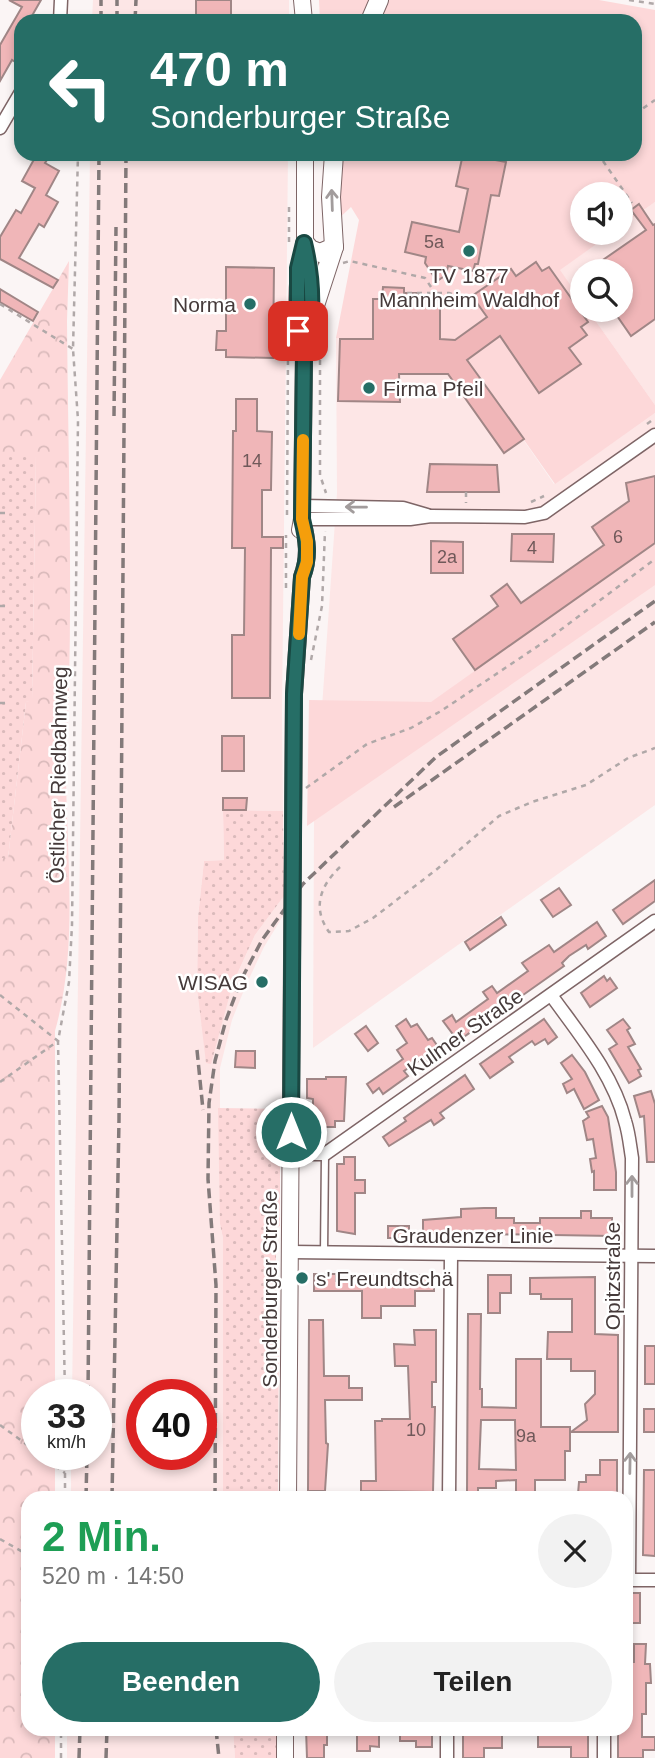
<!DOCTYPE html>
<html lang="de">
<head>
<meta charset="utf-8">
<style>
  body { margin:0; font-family:Arial,sans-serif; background:#f2f2f2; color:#222; height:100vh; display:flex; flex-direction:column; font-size:26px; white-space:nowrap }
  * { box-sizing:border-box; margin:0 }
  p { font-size:23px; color:#767676 }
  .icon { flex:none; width:38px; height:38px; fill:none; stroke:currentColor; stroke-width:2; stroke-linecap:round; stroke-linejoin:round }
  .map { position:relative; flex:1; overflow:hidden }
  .details { position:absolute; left:21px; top:1491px; width:612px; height:245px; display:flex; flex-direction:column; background:#fff; border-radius:21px; box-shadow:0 4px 10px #0003 }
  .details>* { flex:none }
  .hud { position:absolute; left:14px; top:14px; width:628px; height:147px; border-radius:21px; box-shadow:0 4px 10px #0003; background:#266e66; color:#fff; overflow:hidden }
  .controls { position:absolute; left:570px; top:182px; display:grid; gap:14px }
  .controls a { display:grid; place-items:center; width:63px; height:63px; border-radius:50%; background:#fff; box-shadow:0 4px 10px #0003; font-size:35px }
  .speed { position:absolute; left:21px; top:1379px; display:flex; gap:14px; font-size:35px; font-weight:700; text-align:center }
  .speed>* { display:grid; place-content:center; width:91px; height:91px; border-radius:50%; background:#fff; box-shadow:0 4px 10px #0003; line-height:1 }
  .speed small { font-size:18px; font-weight:400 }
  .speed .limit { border:10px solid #d22; background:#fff; color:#111 }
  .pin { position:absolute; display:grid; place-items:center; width:60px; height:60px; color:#fff; margin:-30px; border-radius:14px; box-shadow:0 4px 10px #0006 }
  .me { position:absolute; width:77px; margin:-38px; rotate:0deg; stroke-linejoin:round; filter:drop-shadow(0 0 5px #0008) }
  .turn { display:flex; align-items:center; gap:24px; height:147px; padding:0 21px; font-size:32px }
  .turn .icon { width:91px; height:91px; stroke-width:2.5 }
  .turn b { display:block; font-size:49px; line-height:60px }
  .round { display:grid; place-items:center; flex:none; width:74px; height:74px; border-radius:37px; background:#f2f2f2 }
  .headline { display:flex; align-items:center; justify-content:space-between; height:119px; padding:0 21px }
  h1 { font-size:42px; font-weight:700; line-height:52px; color:#1e9e55 }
  .action { display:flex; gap:14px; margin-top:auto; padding:14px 21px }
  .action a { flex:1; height:80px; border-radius:42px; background:#266e66; color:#fff; font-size:28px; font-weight:700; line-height:80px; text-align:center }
  .action a+a { background:#f2f2f2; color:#222 }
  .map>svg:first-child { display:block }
  .built { fill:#fde6e6; fill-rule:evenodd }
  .grass { fill:#fdd8d9 }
  .forest { fill:url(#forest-crowns) }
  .park { fill:url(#park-dots) }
  .building { fill:#f0b6b8; stroke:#a08686; stroke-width:2; fill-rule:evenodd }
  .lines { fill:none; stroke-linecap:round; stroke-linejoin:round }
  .service-casing { stroke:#7e6566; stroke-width:9 }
  .minor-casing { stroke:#7e6566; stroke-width:15 }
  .tertiary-casing { stroke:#7e6566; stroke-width:18 }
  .secondary-casing { stroke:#7e6566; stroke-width:20 }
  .path { stroke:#b0a8a8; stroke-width:2.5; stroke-dasharray:5 5; stroke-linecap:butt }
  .service { stroke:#fff; stroke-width:6 }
  .minor { stroke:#fff; stroke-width:12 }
  .tertiary { stroke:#fff; stroke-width:16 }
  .secondary { stroke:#fff; stroke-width:18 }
  .rail { stroke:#837a7a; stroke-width:3.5; stroke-dasharray:10 5; stroke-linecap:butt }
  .oneway { stroke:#a29c9c }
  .route-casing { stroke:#194842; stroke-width:18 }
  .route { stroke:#266e66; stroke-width:12 }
  .slow { stroke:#f59e0b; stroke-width:12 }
  .poi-dot { fill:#266e66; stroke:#fff; stroke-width:2.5 }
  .labels { text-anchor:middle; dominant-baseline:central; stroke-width:5; stroke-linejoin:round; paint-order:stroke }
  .number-label { font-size:18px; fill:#70595a }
  .poi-label { font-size:21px; fill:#453a3a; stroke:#fff; text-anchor:end }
  .street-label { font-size:21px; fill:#453a3a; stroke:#fff }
</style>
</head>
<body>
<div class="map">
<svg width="655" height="1758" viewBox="0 0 655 1758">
  <defs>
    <pattern id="forest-crowns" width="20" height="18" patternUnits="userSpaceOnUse" patternTransform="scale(1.75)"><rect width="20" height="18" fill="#fdd8d9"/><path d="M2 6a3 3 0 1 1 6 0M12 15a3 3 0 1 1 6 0" fill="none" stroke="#dababb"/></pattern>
    <pattern id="park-dots" width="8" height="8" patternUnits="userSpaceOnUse" patternTransform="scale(1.75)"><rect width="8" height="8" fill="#fdd8d9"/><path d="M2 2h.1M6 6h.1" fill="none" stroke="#dababb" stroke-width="1.8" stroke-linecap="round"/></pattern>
  </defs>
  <rect width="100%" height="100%" fill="#fbf5f5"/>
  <g class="built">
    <polygon points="93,0 289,0 289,21 92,21"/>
    <path d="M90,154H288L282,713L283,811L223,810L224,860L204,861L198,917L197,987L210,1064L233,983L255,935L284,896L283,916L264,947L246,985L232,1020L220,1068V1224L223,1238V1498H71V1454H96V1395H72ZM142,1395H201V1454H142Z"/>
    <polygon points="655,202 655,405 588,310 621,310 621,271 583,271 583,303 559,270 612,233 621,233 621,226"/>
    <polygon points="336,338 453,338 554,484 655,413 655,805 313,1048 314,822 337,493"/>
    <polygon points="67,1729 233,1729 235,1758 67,1758"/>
  </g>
  <g class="grass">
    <polygon points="319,0 599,0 655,10 655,202 621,226 621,194 583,194 583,233 612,233 560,270 583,303 583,310 588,310 655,405 655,413 555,484 453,339 336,338 359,220 351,207 334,223 327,183 325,154 635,154 635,21 320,21"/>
    <polygon points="655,543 655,585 307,826 309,700 431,702"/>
  </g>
  <path class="forest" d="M69,261L67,321C68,443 72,565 69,687C69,710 66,733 66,756C65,847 80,943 55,1031V1395H37V1454H55V1498H28V1729H55V1758H0V858H8L26,702L32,700L36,457L0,456V380Z"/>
  <g class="park">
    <polygon points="0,456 36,456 32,701 26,702 8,858 0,858"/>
    <polygon points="223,810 283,811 284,896 255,935 233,983 211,1064 206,1063 197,987 198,917 204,861 224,860"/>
    <polygon points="218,1108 280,1109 280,1226 276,1227 276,1311 279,1312 278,1498 223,1498 223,1238 220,1224"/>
    <polygon points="233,1729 277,1729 276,1758 235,1758"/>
  </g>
  <g class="building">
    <polygon points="9,0 41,0 29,21 21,21 21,57 17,63 12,60 0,81 0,45 22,7"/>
    <rect x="196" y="0" width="35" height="21"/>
    <polygon points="37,154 51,154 45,163 59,171 46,195 58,202 44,227 39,224 19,258 58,280 53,288 0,259 0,237 16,210 21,213 35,188 22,181"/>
    <polygon points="463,154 506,162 499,196 491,195 478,264 475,264 473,271 448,266 446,275 437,281 425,263 426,257 405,252 412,222 459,232 468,189 456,186"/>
    <polygon points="639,204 653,225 655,224 655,319 631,336 613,310 621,310 621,271 587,271 646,230 631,210"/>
    <polygon points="536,262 542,271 549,267 588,322 581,327 587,335 569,348 581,364 539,393 500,336 467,360 524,439 504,453 448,374 399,374 400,402 338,401 340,339 373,339 373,299 382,299 383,287 404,288 404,293 419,293 411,299 440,300 440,339 455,340 487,317 472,296 511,269 516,276"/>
    <polygon points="226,267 274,268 273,358 226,357 226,350 216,350 217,331 226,331"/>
    <polygon points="0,289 38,312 33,321 0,302"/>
    <polygon points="236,399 257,399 257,431 272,432 271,490 262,490 262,537 283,537 283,548 271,548 270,698 232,698 232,635 244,635 245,548 232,548 233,431 236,431"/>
    <polygon points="430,464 497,465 499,492 427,492"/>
    <polygon points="655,476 655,543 475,670 453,639 498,606 491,596 507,584 521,603 604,545 592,527 629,501 626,483"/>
    <polygon points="512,534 554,534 553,562 511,561"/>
    <polygon points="431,541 463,542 463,573 431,573"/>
    <rect x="222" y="736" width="22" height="35"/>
    <polygon points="223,798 247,798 246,810 223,810"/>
    <polygon points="655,880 655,901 623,924 613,910"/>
    <polygon points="559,888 571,905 553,917 541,900"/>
    <polygon points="501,917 506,925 470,950 465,942"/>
    <polygon points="597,922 606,936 588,949 586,945 569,956 562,963 564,966 458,1041 443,1021 452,1015 456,1022 488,999 483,992 492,986 497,993 528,971 522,963 549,945 554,952"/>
    <polygon points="604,976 607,981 610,978 617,988 590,1007 581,993"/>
    <polygon points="406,1019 411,1027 417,1024 428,1040 432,1038 441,1051 423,1064 420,1060 404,1071 408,1076 383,1094 379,1088 373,1093 367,1084 403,1059 397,1050 407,1043 396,1026"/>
    <polygon points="544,1019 557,1037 548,1044 545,1039 535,1045 532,1041 509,1057 513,1062 490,1078 480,1064"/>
    <polygon points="623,1019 630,1028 627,1030 635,1044 628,1047 641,1069 638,1070 641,1076 629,1083 609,1049 617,1044 607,1030"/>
    <polygon points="366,1026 378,1043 368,1051 355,1034"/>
    <polygon points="236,1051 255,1051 255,1068 235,1067"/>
    <polygon points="572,1055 585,1072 599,1100 584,1109 574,1089 567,1093 563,1084 572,1079 561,1063"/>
    <polygon points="465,1075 474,1089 440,1113 444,1118 434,1125 431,1120 389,1146 383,1137 406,1121 404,1118"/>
    <polygon points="326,1077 346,1077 344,1121 335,1121 335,1127 313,1127 313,1099 307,1098 307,1079 326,1079"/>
    <polygon points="651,1091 655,1104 655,1162 647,1162 644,1116 640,1117 634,1096"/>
    <polygon points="602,1106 608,1117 616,1172 616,1190 594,1190 594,1171 592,1172 590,1159 596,1158 593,1139 587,1140 583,1121 589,1117 586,1112"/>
    <polygon points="344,1157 355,1157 355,1180 365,1180 365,1193 355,1193 355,1234 337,1231 337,1164 344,1164"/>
    <polygon points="484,1208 496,1208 496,1218 514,1218 514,1223 540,1223 540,1218 581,1218 581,1211 591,1211 591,1218 612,1218 612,1236 423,1233 423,1220 461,1217 461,1209"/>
    <rect x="388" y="1226" width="21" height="12"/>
    <polygon points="314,1274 336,1274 336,1281 359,1281 359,1275 434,1275 434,1291 415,1291 415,1306 381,1306 381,1318 362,1318 362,1291 314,1291"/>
    <polygon points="488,1275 511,1275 511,1293 500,1293 500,1313 488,1313"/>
    <polygon points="595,1277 595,1334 618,1335 618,1432 571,1432 587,1420 585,1404 595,1394 595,1371 571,1371 571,1359 547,1359 548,1332 572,1332 572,1299 541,1299 541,1294 530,1294 530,1278"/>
    <path d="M468,1314H481L480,1389H482V1407L516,1408V1359H541V1427H570V1451H565V1480H535V1498H516V1480L496,1481V1488H478V1493H467ZM481,1420H515L516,1470L479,1469Z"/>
    <polygon points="309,1320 323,1320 324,1376 349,1376 349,1388 362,1388 362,1400 325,1400 326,1443 328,1444 325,1491 308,1491"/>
    <polygon points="414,1330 436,1330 436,1382 432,1382 432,1407 435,1407 433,1492 361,1491 361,1481 376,1481 375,1421 382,1421 382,1419 410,1419 408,1366 395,1366 394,1344 415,1345"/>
    <rect x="645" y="1346" width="10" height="38"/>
    <rect x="644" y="1409" width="11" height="23"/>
    <polygon points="600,1460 617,1460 617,1494 613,1494 613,1498 602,1498 602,1494 578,1494 579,1482 586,1482 586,1475 600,1475"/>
    <polygon points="644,1470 655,1470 655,1556 643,1555"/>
    <rect x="626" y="1593" width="14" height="30"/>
    <polygon points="634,1644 646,1644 645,1664 650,1664 651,1683 646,1683 646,1714 642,1714 642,1737 655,1737 655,1750 643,1750 643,1758 618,1758 618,1729 626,1729 626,1662 634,1662"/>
    <polygon points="306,1729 327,1729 327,1745 324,1745 324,1758 307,1758"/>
    <polygon points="357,1729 379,1729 379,1747 370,1746 370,1751 357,1751"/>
    <polygon points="400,1729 432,1729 432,1747 416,1747 416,1741 400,1741"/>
    <polygon points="463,1729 502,1729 502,1748 484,1748 484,1758 463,1758"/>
    <polygon points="538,1729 588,1729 588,1758 571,1758 571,1747 538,1747"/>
  </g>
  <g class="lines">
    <g class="service-casing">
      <polyline id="service" points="324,1253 325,1154"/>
    </g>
    <g class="minor-casing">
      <g id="minor">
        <polyline points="60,21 61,0"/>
        <polyline points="0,128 21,92"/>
        <polyline points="303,506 403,508 427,515"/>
        <polyline points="302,519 410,519 431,516 525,517 544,513 655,435"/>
        <path d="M551,995C579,1034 613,1074 625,1121C629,1133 630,1146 632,1158L629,1580"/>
        <polyline points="291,1154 325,1154 655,921"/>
        <polyline points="290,1252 655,1256"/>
        <polyline points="449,1498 451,1255"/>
        <polyline points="626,1580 655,1580"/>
        <polyline points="447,1758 447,1729"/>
        <polyline points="604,1758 604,1729"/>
      </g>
    </g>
    <g class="tertiary-casing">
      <g id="tertiary">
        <polyline points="302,0 304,21"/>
        <polyline points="304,353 310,331 311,268 305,243 305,154"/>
        <path d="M300,530L302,519L304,355C295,319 295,279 305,243"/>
        <path d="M288,1498L294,694L302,577C310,556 307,540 302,519"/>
        <polyline points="285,1758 285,1729"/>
      </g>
    </g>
    <g class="secondary-casing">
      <g id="secondary">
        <polyline points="370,21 379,0"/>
        <polyline points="305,243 310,249 320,253 334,247"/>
        <polyline points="310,321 334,247 331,197 334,154"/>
      </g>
    </g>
    <g class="path">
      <polyline points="629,0 655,4"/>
      <polyline points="635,114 655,100"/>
      <polyline points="603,161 632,203"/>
      <polyline points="289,242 289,203"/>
      <polyline points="343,263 350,261 425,278 435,293"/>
      <polyline points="407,293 449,293 459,296"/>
      <polyline points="0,304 73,349"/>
      <polyline points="320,350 320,475 326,493"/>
      <polyline points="647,424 655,418"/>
      <polyline points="466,492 466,503"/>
      <polyline points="531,502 544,496"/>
      <polyline points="0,513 6,513"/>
      <polyline points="287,515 288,353"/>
      <polyline points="286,588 286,535"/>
      <polyline points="0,606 7,606"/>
      <polyline points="311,660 322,606 325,531"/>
      <polyline points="0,703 5,703"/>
      <polyline points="306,788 367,744 411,728 441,711 547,640 655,559"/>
      <path d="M340,867C320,886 312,908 329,932L349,931L373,918L436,870L499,816L532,802L586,785L628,758L655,748"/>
      <polyline points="0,995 58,1041 0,1082"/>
      <polyline points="65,1395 58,1041 69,982 72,925 78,420 73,349 78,154"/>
      <polyline points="0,1425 37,1452"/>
      <polyline points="39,1454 65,1473"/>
      <polyline points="65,1498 65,1454"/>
      <polyline points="0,1539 28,1555"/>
      <polyline points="61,1758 61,1729"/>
    </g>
    <use href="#service" class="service"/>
    <use href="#minor" class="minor"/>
    <use href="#tertiary" class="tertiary"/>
    <use href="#secondary" class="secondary"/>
    <g class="rail">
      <polyline points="101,21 101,0"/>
      <polyline points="117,21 117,0"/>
      <polyline points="135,21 136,0"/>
      <polyline points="114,416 116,227"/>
      <polyline points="394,807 655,622"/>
      <polyline points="197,1050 203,1110"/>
      <polyline points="88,1395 99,154"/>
      <polyline points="86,1498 87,1454"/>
      <polyline points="112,1498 119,1120 126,154"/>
      <polyline points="215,1498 216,1285 208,1179 209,1103 215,1061 226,1020 241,980 262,940 303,884 436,757 655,601"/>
      <polyline points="216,1729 219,1758"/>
      <polyline points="79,1758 80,1729"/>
      <polyline points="106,1758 107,1729"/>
    </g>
  </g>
  <defs><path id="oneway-shaft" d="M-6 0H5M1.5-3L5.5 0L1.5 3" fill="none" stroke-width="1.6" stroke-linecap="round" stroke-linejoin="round" transform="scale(1.75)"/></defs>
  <g class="oneway">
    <use href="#oneway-shaft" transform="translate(332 200) rotate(-92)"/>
    <use href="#oneway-shaft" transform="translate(356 507) rotate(-179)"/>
    <use href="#oneway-shaft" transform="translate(632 1186) rotate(-90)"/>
    <use href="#oneway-shaft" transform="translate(630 1463) rotate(-89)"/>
  </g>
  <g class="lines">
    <g class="route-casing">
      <path id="route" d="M291,1132L294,694L302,577C310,556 307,540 302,519L304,355C314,319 313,280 304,243L298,268V331"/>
    </g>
    <use href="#route" class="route"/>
    <polyline class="slow" points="299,634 302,577 307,562 307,541 302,519 303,440"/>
  </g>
  <g class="poi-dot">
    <circle cx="469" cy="251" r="7"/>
    <circle cx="250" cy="304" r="7"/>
    <circle cx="369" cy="388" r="7"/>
    <circle cx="262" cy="982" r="7"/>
    <circle cx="302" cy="1278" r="7"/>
  </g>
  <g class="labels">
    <g class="number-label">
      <text x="434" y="242">5a</text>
      <text x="252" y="461">14</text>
      <text x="618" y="537">6</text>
      <text x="532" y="548">4</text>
      <text x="447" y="557">2a</text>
      <text x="416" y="1430">10</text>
      <text x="526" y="1436">9a</text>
    </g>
    <g class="poi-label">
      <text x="469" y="275" text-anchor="middle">TV 1877<tspan x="469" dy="24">Mannheim Waldhof</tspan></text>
      <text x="236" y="304">Norma</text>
      <text x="383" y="388" text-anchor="start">Firma Pfeil</text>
      <text x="248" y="982">WISAG</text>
      <text x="316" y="1278" text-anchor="start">s' Freundtschä</text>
    </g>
    <g class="street-label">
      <text transform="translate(58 775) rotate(-89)">Östlicher Riedbahnweg</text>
      <text transform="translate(465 1032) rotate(-35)">Kulmer Straße</text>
      <text x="473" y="1235">Graudenzer Linie</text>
      <text transform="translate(612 1276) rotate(-90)">Opitzstraße</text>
      <text transform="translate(269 1289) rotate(-90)">Sonderburger Straße</text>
    </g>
  </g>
</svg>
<div class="controls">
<a><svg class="icon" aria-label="sound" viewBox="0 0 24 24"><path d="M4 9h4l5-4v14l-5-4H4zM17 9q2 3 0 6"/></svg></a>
<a><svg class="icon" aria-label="search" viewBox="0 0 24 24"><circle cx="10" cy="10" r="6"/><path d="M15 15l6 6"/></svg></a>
</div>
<div class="speed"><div>33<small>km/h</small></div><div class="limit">40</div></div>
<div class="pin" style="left:298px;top:331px;background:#d93025"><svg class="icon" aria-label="arrive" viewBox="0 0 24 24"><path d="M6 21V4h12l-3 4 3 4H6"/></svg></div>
<svg class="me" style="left:291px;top:1132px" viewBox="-20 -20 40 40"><circle r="17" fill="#266e66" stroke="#fff" stroke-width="3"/><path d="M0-11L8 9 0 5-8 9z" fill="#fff"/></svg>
<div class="hud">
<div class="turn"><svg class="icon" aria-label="left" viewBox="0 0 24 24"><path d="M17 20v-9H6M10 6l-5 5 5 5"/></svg><div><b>470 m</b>Sonderburger Straße</div></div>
</div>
<section class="details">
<div class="headline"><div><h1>2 Min.</h1><p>520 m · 14:50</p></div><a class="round"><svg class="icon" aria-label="close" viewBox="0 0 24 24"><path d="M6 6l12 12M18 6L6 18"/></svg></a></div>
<div class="action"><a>Beenden</a><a>Teilen</a></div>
</section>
</div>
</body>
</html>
